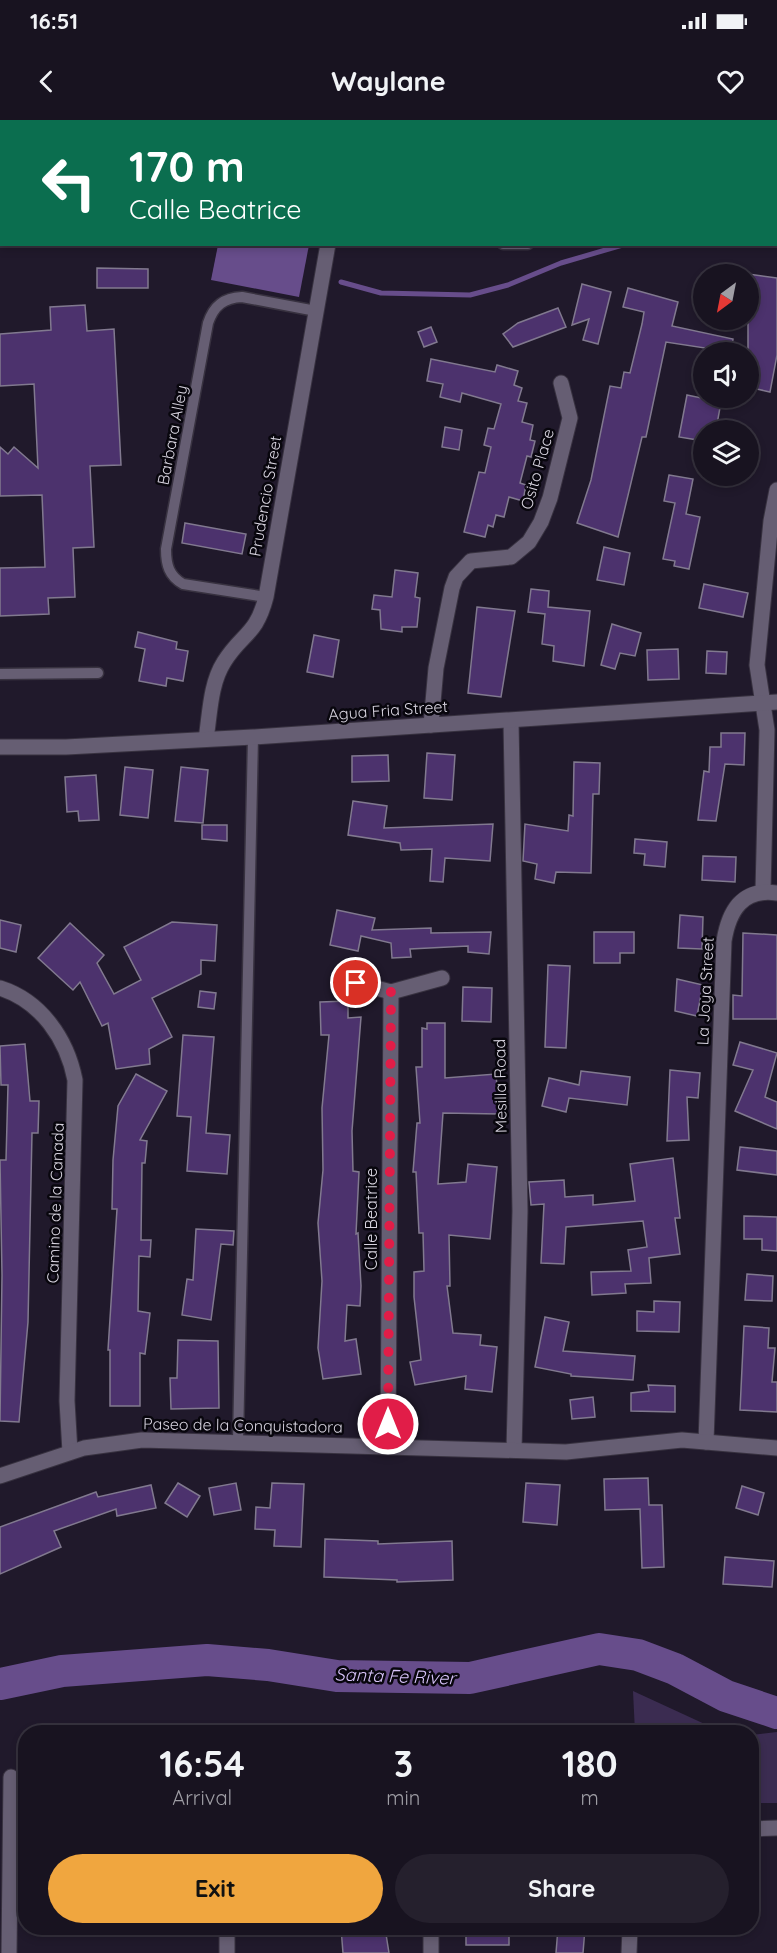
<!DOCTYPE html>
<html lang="en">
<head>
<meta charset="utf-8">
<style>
  body { margin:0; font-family:Quicksand,sans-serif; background:#25202d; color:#f1f3f6; height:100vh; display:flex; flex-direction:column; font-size:22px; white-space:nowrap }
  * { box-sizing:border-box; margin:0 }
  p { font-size:20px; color:#9f9ea5 }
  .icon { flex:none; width:33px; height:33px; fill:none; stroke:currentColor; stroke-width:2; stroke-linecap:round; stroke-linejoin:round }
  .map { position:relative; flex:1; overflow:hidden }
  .details { position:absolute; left:18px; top:1605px; width:741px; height:210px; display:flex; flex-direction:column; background:#181320; border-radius:24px; box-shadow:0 3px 9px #0003,0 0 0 2px #36323e }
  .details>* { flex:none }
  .banner { position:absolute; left:0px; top:0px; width:777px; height:126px; box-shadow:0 3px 9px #0003,0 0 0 2px #36323e; background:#0b6e4f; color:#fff; overflow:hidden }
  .needle { width:39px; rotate:212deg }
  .buttons { position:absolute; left:693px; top:144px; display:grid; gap:12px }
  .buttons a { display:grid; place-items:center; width:66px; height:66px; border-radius:50%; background:#181320; box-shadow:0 3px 9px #0003,0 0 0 2px #36323e; font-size:30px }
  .pin { position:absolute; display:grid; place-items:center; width:51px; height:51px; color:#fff; margin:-26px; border:3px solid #fff; border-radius:50%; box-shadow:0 2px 6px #0007 }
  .me { position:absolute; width:66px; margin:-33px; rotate:0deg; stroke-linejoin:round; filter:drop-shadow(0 0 4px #0008) }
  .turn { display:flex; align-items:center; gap:21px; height:126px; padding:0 30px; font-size:27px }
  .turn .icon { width:78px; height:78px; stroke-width:2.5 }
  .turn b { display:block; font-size:42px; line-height:51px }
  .eta { display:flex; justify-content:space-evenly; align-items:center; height:102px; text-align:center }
  .eta b { font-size:36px; font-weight:700; line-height:42px }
  .button { display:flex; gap:12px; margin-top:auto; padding:12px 30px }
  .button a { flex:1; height:69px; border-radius:36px; background:#f0a63f; color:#111; font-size:24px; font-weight:700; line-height:69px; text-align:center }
  .button a+a { background:#25202d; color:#f1f3f6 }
  .status { display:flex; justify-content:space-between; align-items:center; height:42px; padding:0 30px; background:#181320; direction:ltr }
  .status svg { height:16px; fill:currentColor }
  header { display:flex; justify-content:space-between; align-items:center; height:78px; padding:0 30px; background:#181320; font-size:27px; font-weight:700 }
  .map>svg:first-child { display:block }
  .green { fill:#3b2c51 }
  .water { fill:#674d8b }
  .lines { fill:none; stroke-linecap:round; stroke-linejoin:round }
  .stream { stroke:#674d8b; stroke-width:5 }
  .river { stroke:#674d8b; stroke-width:32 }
  .building { fill:#4c326d; stroke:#81798f; stroke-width:1.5 }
  .lane-casing { stroke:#383240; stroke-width:13 }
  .street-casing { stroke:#383240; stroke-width:17 }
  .secondary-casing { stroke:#383240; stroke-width:17 }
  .lane { stroke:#665e73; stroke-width:10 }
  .street { stroke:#665e73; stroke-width:15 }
  .secondary { stroke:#665e73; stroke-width:15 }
  .route { stroke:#e11d48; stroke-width:10; stroke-dasharray:0 18 }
  .labels { text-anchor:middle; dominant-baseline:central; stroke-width:5; stroke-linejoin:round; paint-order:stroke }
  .street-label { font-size:16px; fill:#d9d5e1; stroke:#08060d }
  .water-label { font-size:18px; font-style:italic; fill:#d7c3f9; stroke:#08060d }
</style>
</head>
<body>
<div class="status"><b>16:51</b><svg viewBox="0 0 49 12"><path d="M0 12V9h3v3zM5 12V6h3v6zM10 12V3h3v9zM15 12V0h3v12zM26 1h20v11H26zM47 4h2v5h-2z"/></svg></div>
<header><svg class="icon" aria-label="back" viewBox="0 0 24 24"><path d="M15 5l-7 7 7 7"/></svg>Waylane<svg class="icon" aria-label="heart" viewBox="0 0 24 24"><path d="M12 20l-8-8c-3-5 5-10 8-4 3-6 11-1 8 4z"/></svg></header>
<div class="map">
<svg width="777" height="1833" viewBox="0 0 777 1833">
  <rect width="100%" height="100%" fill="#20192b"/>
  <g class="green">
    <polygon points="633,1571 722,1612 635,1612"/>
    <polygon points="777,1612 777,1683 752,1683 752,1615"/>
  </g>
  <polygon class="water" points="218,125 309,125 299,177 211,160"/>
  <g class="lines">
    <g class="stream">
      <polyline points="773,124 777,125"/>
      <polyline points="341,162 381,173 470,175 508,165 561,143 626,124"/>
    </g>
    <polyline class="river" points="0,1564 62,1551 207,1540 268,1545 337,1556 470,1558 599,1529 638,1535 675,1549 726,1576 777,1593"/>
  </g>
  <g class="building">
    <polygon points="97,148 148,149 148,168 97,168"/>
    <polygon points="748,154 777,158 777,235 770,272 748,267"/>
    <polygon points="582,164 611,172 598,224 583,220 589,199 572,205"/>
    <polygon points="628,168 678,182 672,206 733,219 731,232 666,222 646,317 642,317 618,417 577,403 591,360 610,266 621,268 624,252 630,253 642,204 644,192 623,187"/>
    <polygon points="85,185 87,211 114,209 121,345 90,346 94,427 73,428 75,477 48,478 49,494 0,496 0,448 45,447 42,375 0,376 0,327 8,334 14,327 38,348 34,264 0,266 0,214 51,210 50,187"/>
    <polygon points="558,188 566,207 513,227 503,214 518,203"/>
    <polygon points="431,207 437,222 424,227 418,212"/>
    <polygon points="431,239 495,252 497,245 518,251 514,265 522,268 518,281 527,283 522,302 533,305 530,320 535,321 531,337 527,336 520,363 526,365 523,381 509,377 504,397 496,395 493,407 488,405 485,417 464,412 479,352 485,353 491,327 484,325 488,308 494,309 501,284 462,273 460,282 440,277 443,264 427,261"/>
    <polygon points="687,275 721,282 716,310 704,310 704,321 679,317"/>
    <polygon points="445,307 462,310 459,330 442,327"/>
    <polygon points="669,355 693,359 686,394 700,397 689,449 674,446 675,441 663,439 675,383 664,381"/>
    <polygon points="185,403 246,414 242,434 182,423"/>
    <polygon points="604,427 630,433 624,465 597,460"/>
    <polygon points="395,450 418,453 415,477 420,478 417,507 402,507 402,512 381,509 380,490 372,489 374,475 392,477"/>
    <polygon points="704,464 748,473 743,497 699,488"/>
    <polygon points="531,469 549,471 548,487 590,491 584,546 553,541 554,526 542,524 545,494 528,492"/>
    <polygon points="477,487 515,491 501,577 468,573"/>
    <polygon points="612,504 641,513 635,536 620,533 615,549 601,545"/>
    <polygon points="138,512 177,522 176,529 188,531 183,561 167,558 166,566 139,561 145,529 135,527"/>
    <polygon points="314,515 339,520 333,557 307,552"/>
    <polygon points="678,529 679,559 648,560 647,530"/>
    <polygon points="707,531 727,532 726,554 706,553"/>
    <polygon points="721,613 745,613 744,645 725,644 716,701 698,700 704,651 709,652 710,627 721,627"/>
    <polygon points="427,633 455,635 452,680 424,678"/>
    <polygon points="388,635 389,661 352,662 352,636"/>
    <polygon points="574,642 600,643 599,674 593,674 591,753 556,752 554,763 535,759 537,744 523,741 525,704 568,711 569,695 573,696"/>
    <polygon points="125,647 153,650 148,698 120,695"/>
    <polygon points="181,647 208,650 203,703 175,701"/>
    <polygon points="96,655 99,700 79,701 78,691 67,692 65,657"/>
    <polygon points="353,681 387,686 384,708 493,704 490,741 445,738 443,762 430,761 432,729 401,730 400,723 348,715"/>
    <polygon points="202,705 227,705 227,721 202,719"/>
    <polygon points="635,719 667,722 665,747 644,745 645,734 634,733"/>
    <polygon points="703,736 736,737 735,762 702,760"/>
    <polygon points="337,790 375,798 372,810 431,808 431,813 491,812 489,834 468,832 468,826 410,829 411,837 392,838 391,823 361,816 358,831 330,825"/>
    <polygon points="680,795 703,797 702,829 678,828"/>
    <polygon points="0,800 21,805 16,832 0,828"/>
    <polygon points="172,802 217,805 215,841 201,840 201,854 152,878 172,917 149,929 150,944 116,949 108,903 102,906 80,862 73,870 38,838 70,803 104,835 97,843 114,874 141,860 124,827"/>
    <polygon points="594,812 634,812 634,833 620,833 620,843 594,843"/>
    <polygon points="743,813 777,815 777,899 733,899 733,875 742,876"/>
    <polygon points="548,845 570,846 566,928 545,927"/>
    <polygon points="677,859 703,865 697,896 675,891"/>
    <polygon points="463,867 492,868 491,902 462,901"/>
    <polygon points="200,871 216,873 214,889 198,887"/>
    <polygon points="348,881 348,898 361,897 352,1011 353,1051 359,1052 356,1114 358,1113 361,1166 360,1186 347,1185 345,1221 356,1219 361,1254 323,1259 318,1228 322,1161 318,1103 323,1050 322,988 329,915 321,915 320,882"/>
    <polygon points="427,903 445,903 445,958 496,954 499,994 443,993 438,1064 466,1062 468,1044 497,1047 490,1119 449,1115 450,1166 447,1166 453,1213 481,1215 480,1225 497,1227 492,1272 465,1269 466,1256 415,1265 410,1242 421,1240 414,1177 414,1152 424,1151 423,1113 419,1113 416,1052 413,1052 417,1003 420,1003 416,947 422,947 422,908 427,909"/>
    <polygon points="183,915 214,917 206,1013 230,1015 227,1054 187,1051 191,997 177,996"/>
    <polygon points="740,922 777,933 765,977 777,982 777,1009 735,991 753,950 733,945"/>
    <polygon points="25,924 30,981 39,981 38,1013 32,1013 28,1202 19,1302 0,1301 2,1155 0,1040 6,1040 8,965 1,965 0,926"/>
    <polygon points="670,950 700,953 698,978 687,977 689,1020 667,1021"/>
    <polygon points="581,951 630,957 627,985 569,978 566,992 542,986 549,958 579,965"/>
    <polygon points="136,954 167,971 140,1020 147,1021 145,1043 142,1043 141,1120 151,1120 150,1137 139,1136 138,1191 150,1193 145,1234 140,1233 140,1286 110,1286 110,1230 108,1230 117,1089 112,1089 113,1040 118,986"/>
    <polygon points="740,1027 777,1031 777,1055 737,1050"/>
    <polygon points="673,1038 680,1098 675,1098 680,1134 649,1138 651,1163 625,1164 626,1173 592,1175 591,1152 631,1151 628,1130 647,1127 643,1101 566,1107 564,1144 541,1143 544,1084 531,1085 529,1062 564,1060 565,1077 593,1075 593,1085 635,1081 630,1044"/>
    <polygon points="744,1096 777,1097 777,1131 762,1130 762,1119 744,1119"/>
    <polygon points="196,1109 234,1111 233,1125 221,1124 211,1200 182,1195 187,1159 193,1160"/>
    <polygon points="747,1154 773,1156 772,1181 745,1180"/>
    <polygon points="654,1181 680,1182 679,1212 637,1211 637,1191 654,1192"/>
    <polygon points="545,1197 569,1202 563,1231 635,1236 633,1260 571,1256 571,1254 535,1247"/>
    <polygon points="744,1206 769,1208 768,1228 775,1228 772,1262 777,1262 777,1292 740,1290"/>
    <polygon points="178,1220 218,1221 219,1288 171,1289 170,1258 177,1258"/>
    <polygon points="648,1265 675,1266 675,1292 631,1291 631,1273 649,1271"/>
    <polygon points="593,1277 595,1297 572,1299 570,1280"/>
    <polygon points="648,1358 649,1385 662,1385 664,1447 642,1448 640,1389 605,1390 604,1359"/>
    <polygon points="178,1363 200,1376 187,1397 165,1383"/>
    <polygon points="236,1363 241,1390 214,1395 209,1368"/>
    <polygon points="272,1363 304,1364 301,1427 274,1426 275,1410 255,1409 256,1387 270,1388"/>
    <polygon points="526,1363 560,1365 557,1405 523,1402"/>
    <polygon points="151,1365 156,1388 117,1396 116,1389 54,1411 61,1427 0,1454 0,1407 96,1372 98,1377"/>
    <polygon points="742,1366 764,1373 758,1395 736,1388"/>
    <polygon points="325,1419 378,1421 378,1424 452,1421 453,1460 397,1462 397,1460 324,1457"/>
    <polygon points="725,1437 774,1441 772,1467 723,1464"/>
    <polygon points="341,1808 385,1808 389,1833 343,1833"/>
    <polygon points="509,1808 509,1825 466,1825 466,1809"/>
    <polygon points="558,1808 585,1808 583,1833 556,1833"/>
  </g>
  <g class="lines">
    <g class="lane-casing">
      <g id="lane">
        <polyline points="242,2 242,0"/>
        <polyline points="675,2 676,0"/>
        <polyline points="503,124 528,124"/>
        <path d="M266,477L183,464C169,456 166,445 166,429L208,203C214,185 224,178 242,177L316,191"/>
        <polyline points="0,554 98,553"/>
        <polyline points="238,1321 253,617"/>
      </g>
    </g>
    <g class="street-casing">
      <g id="street">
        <polyline points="446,0 453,2"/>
        <polyline points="350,2 351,0"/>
        <polyline points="566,2 567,0"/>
        <polyline points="776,71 777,71"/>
        <polyline points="511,601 520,1091 514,1330"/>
        <polyline points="431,605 436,548 452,468 456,457 471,441 511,437 529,422 541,402 550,378 570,298 561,263"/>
        <path d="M206,619C210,594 210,564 224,542C242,513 256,516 266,477L328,124"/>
        <polyline points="763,771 767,610 757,545 771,401 777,370"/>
        <polyline points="339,858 391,872 442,858"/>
        <path d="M0,868C41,881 67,919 75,960L67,1281L70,1332"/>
        <path d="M706,1322L724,821C729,790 743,768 777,773"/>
        <polyline points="388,1326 391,872"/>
        <polyline points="0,1356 84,1328 142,1320 566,1332 682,1320 777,1328"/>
        <polyline points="752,1709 777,1708"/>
        <polyline points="227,1808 227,1833"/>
        <polyline points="9,1833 11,1657"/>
        <polyline points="431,1833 431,1808"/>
        <polyline points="629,1833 630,1808"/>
      </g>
    </g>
    <g class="secondary-casing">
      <polyline id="secondary" points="0,627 66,627 253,617 777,582"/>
    </g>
    <use href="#lane" class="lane"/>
    <use href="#street" class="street"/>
    <use href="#secondary" class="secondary"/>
  </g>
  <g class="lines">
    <polyline class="route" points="356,863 391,872 388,1304"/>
  </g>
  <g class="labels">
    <g class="street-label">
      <text transform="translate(172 315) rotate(-79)">Barbara Alley</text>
      <text transform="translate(537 349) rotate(-74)">Osito Place</text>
      <text transform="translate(265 376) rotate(-80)">Prudencio Street</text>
      <text transform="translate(388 590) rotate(-4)">Agua Fria Street</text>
      <text transform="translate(705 871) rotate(-87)">La Joya Street</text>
      <text transform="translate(500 966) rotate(-91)">Mesilla Road</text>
      <text transform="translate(55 1083) rotate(-88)">Camino de la Canada</text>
      <text transform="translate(371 1099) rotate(-90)">Calle Beatrice</text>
      <text transform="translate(243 1305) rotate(1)">Paseo de la Conquistadora</text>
    </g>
    <g class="water-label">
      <text transform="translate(395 1556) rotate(2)">Santa Fe River</text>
    </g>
  </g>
</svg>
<div class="buttons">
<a><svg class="needle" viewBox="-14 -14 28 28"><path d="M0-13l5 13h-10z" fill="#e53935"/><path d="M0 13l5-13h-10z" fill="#9f9ea5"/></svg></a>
<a><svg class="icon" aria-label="sound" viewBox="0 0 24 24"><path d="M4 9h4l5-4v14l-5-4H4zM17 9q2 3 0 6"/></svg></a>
<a><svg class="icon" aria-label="layers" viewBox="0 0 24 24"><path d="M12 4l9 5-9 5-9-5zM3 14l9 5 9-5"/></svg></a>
</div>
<div class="pin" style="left:356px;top:863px;background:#d93025"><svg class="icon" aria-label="arrive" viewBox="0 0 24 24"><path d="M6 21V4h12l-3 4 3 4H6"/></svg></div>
<svg class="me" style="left:388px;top:1304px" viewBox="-20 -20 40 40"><circle r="17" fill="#e11d48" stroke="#fff" stroke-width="3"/><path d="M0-11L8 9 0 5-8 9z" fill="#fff"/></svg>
<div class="banner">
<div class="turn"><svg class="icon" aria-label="left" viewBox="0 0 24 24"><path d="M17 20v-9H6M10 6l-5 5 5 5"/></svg><div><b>170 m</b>Calle Beatrice</div></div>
</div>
<section class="details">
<div class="eta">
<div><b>16:54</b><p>Arrival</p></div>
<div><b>3</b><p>min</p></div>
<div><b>180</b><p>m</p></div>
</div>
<div class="button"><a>Exit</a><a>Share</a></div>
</section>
</div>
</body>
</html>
